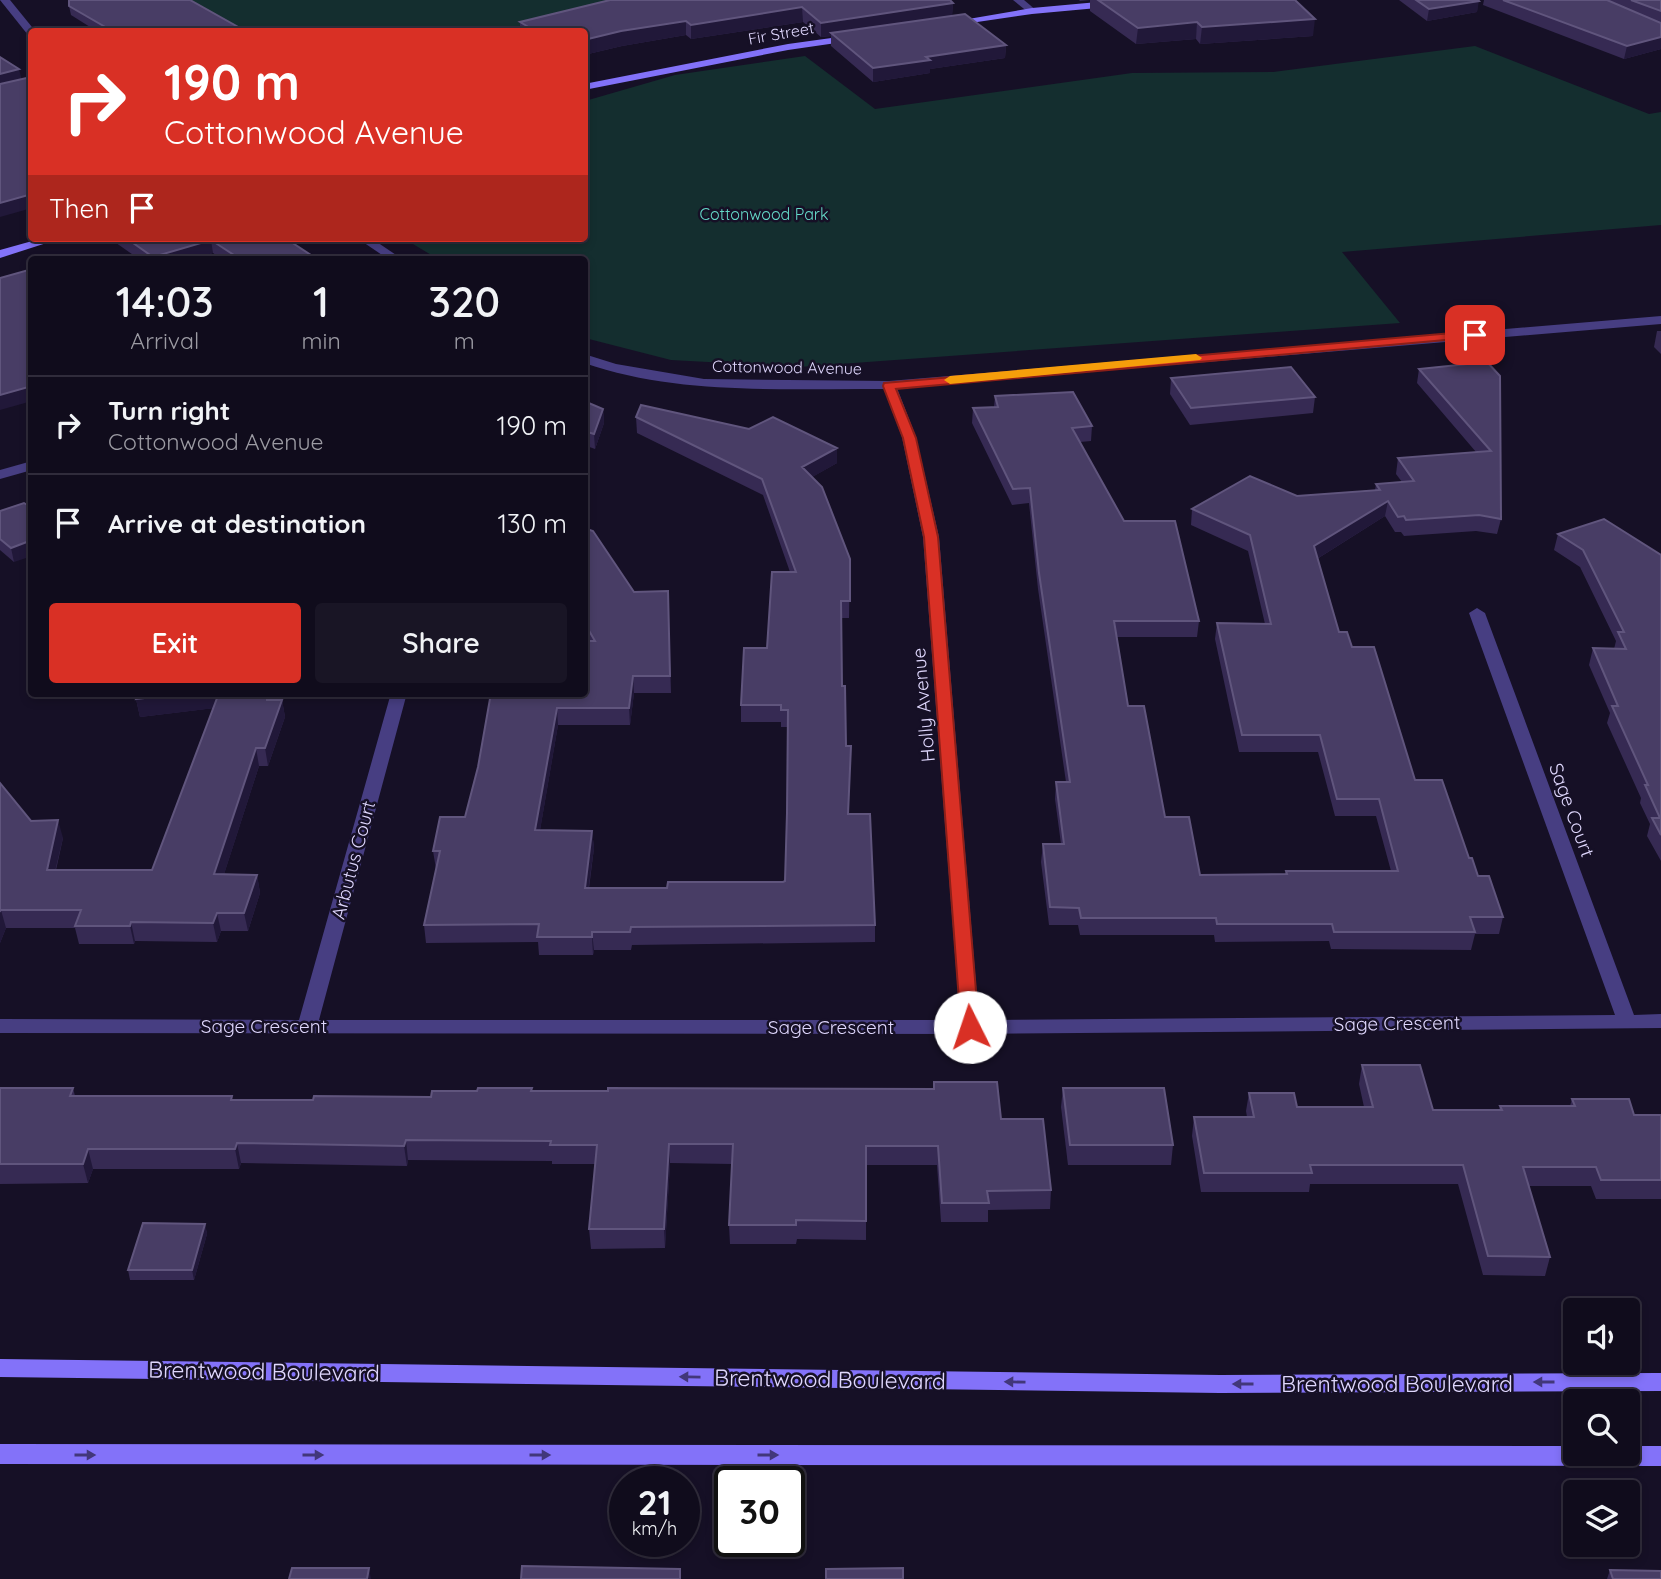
<!DOCTYPE html>
<html lang="en">
<head>
<meta charset="utf-8">
<style>
  body { margin:0; font-family:Quicksand,sans-serif; background:#191525; color:#f1f3f6; height:100vh; display:flex; flex-direction:column; font-size:26px; white-space:nowrap }
  * { box-sizing:border-box; margin:0 }
  p { font-size:23px; color:#9c9ba3 }
  .icon { flex:none; width:38px; height:38px; fill:none; stroke:currentColor; stroke-width:2; stroke-linecap:round; stroke-linejoin:round }
  .map { position:relative; flex:1; overflow:hidden }
  .side { position:absolute; left:28px; top:256px; width:560px; height:441px; display:flex; flex-direction:column; background:#100c1c; border-radius:7px; box-shadow:0 4px 10px #0003,0 0 0 2px #302c3b }
  .side>* { flex:none }
  .guide { position:absolute; left:28px; top:28px; width:560px; height:214px; border-radius:7px; box-shadow:0 4px 10px #0003,0 0 0 2px #302c3b; background:#d93025; color:#fff; overflow:hidden }
  .controls { position:absolute; left:1563px; top:1298px; display:grid; gap:14px }
  .controls a { display:grid; place-items:center; width:77px; height:77px; border-radius:7px; background:#100c1c; box-shadow:0 4px 10px #0003,0 0 0 2px #302c3b; font-size:35px }
  .speed { position:absolute; left:609px; top:1466px; display:flex; gap:14px; font-size:35px; font-weight:700; text-align:center }
  .speed>* { display:grid; place-content:center; width:91px; height:91px; border-radius:50%; background:#100c1c; box-shadow:0 4px 10px #0003,0 0 0 2px #302c3b; line-height:1 }
  .speed small { font-size:18px; font-weight:400 }
  .speed .limit { border:4px solid #111; border-radius:10px; background:#fff; color:#111 }
  .pin { position:absolute; display:grid; place-items:center; width:60px; height:60px; color:#fff; margin:-30px; border-radius:14px; box-shadow:0 4px 10px #0006 }
  .me { position:absolute; width:77px; margin:-38px; rotate:356deg; stroke-linejoin:round; filter:drop-shadow(0 0 5px #0008) }
  .turn { display:flex; align-items:center; gap:24px; height:147px; padding:0 21px; font-size:32px }
  .turn .icon { width:91px; height:91px; stroke-width:2.5 }
  .turn b { display:block; font-size:49px; line-height:60px }
  .then { display:flex; align-items:center; height:66px; padding:0 21px; background:#0003; gap:14px; font-size:26px }
  .eta { display:flex; justify-content:space-evenly; align-items:center; height:119px; text-align:center }
  .eta b { font-size:42px; font-weight:600; line-height:49px }
  .action { display:flex; gap:14px; margin-top:auto; padding:14px 21px }
  .action a { flex:1; height:80px; border-radius:7px; background:#d93025; color:#fff; font-size:28px; font-weight:600; line-height:80px; text-align:center }
  .action a+a { background:#191525; color:#f1f3f6 }
  ul { padding:0; list-style:none }
  li { display:flex; align-items:center; gap:21px; height:98px; padding:0 21px; border-top:2px solid #302c3b }
  li div { flex:1 }
  li b { display:block; font-size:26px }
  li em { font-style:normal }
  .map>svg:first-child { display:block }
  .green { fill:#142e2f }
  .lines { fill:none; stroke-linecap:round; stroke-linejoin:round }
  .street { fill:#473e82; fill-rule:evenodd }
  .secondary { fill:#8372f9; fill-rule:evenodd }
  .wall { fill:#362a53 }
  .shaded-wall { fill:#211839 }
  .building { fill:#483d65; stroke:#60557d; stroke-width:2 }
  .oneway { fill:#42377a }
  .route { fill:#d93025; stroke:#8d1f18; stroke-width:2 }
  .slow { fill:#f59e0b }
  .labels { text-anchor:middle; dominant-baseline:central; stroke-width:5; stroke-linejoin:round; paint-order:stroke }
  .far-street-label { font-size:16px; fill:#dfd7fd; stroke:#161026 }
  .far-park-label { font-size:16px; fill:#65dac9; stroke:#161026 }
  .street-label { font-size:19px; fill:#dfd7fd; stroke:#161026 }
  .near-street-label { font-size:23px; fill:#dfd7fd; stroke:#161026 }
</style>
</head>
<body>
<div class="map">
<svg width="1661" height="1579" viewBox="0 0 1661 1579">
  <rect width="100%" height="100%" fill="#161026"/>
  <g class="green">
    <polygon points="178,0 624,0 630,4 494,31 237,32"/>
    <polygon points="1475,46 1649,114 1661,112 1661,225 1342,252 1400,323 799,367 671,360 585,338 584,259 438,259 403,238 584,238 585,101 675,75 805,56 875,109 1132,73 1273,72"/>
  </g>
  <g class="lines">
    <g class="street">
      <polygon points="0,0 10,0 36,32 28,35"/>
      <polygon points="1013,0 1024,0 1037,11 1029,13"/>
      <polygon points="357,238 371,238 402,259 388,259"/>
      <path d="M1661,316V324L897,388L916,437L939,537L979,1020L1615,1015L1469,613L1477,608L1485,613L1634,1015L1661,1014V1028L970,1034L0,1033V1019L299,1020L391,693H407L319,1020H960L923,537L902,437L884,389C784,388 680,396 584,363V354L616,364L704,379L889,381Z"/>
      <polygon points="32,461 32,470 0,479 0,470"/>
    </g>
    <g class="secondary">
      <polygon points="1120,0 1157,0 1152,3 1032,14 950,26 945,23 1032,8"/>
      <polygon points="853,35 857,36 857,40 788,50 584,90 584,84 788,44"/>
      <polygon points="43,238 62,238 0,258 0,250"/>
      <polygon points="0,1359 1220,1375 1661,1373 1661,1391 1220,1393 0,1377"/>
      <polygon points="0,1444 1575,1446 1575,1454 1628,1454 1628,1446 1661,1446 1661,1466 0,1464"/>
    </g>
  </g>
  <g class="wall">
    <polygon points="610,0 953,3 952,15 1006,45 1005,58 930,69 930,73 873,82 831,46 831,36 821,37 803,22 691,39 686,35 622,46 584,55 584,32 520,32 520,22"/>
    <polygon points="1079,0 1295,0 1313,36 1200,44 1196,39 1136,44 1090,11 1090,0 1080,1"/>
    <polygon points="1399,0 1478,0 1477,12 1427,21"/>
    <polygon points="1484,0 1661,0 1661,49 1624,59 1483,5"/>
    <polygon points="69,6 247,32 98,32 71,15"/>
    <polygon points="109,238 285,238 317,259 222,259 213,253 193,259 139,259"/>
    <polygon points="1657,331 1661,331 1661,354 1654,347"/>
    <polygon points="1487,362 1501,519 1497,534 1476,531 1404,536 1401,532 1395,532 1385,516 1317,559 1339,632 1352,647 1415,780 1469,858 1478,876 1503,917 1499,934 1475,934 1471,950 1331,949 1329,941 1215,942 1214,935 1080,935 1078,925 1049,925 1041,862 1043,844 1061,844 1055,799 1056,782 1066,782 1038,589 1029,503 1012,505 972,423 973,408 994,407 995,396 1092,426 1091,441 1080,442 1124,521 1199,621 1197,637 1117,637 1128,706 1165,817 1200,875 1285,874 1286,871 1391,871 1376,816 1335,816 1318,752 1239,752 1215,639 1217,623 1265,624 1248,551 1191,525 1192,509 1297,496 1375,490 1376,484 1402,482 1396,474 1398,458 1476,452 1417,383 1419,369"/>
    <polygon points="1171,378 1315,397 1313,413 1190,425 1170,394"/>
    <polygon points="584,401 603,409 604,423 595,449 584,445"/>
    <polygon points="636,417 837,448 837,463 812,477 850,559 849,618 841,618 842,686 849,814 875,925 875,942 632,945 631,950 594,950 593,955 539,955 538,942 426,943 424,925 436,869 433,851 465,817 478,767 491,693 584,693 587,641 584,637 584,528 634,592 668,591 671,693 634,693 630,725 558,725 540,830 592,831 594,848 589,888 667,888 783,882 785,881 787,813 788,727 781,727 781,722 741,722 741,705 767,648 790,572 763,495 637,433"/>
    <polygon points="32,508 14,562 0,550 0,511"/>
    <polygon points="1558,534 1661,555 1661,861 1647,836 1650,824 1640,803 1641,798 1607,723 1610,713 1589,665 1593,648 1614,649 1616,641 1580,567 1554,550"/>
    <polygon points="138,693 270,693 270,700 282,700 285,717 268,766 259,766 224,874 257,875 260,893 248,931 221,931 217,942 135,941 134,944 79,944 75,928 6,928 0,943 0,783 31,821 63,838 56,870 152,870 214,708 140,717 136,699"/>
    <polygon points="1362,1065 1433,1110 1499,1110 1500,1106 1570,1106 1572,1099 1634,1115 1661,1115 1661,1199 1596,1199 1591,1186 1529,1186 1550,1257 1545,1276 1483,1275 1458,1184 1310,1184 1309,1192 1201,1192 1192,1136 1194,1117 1247,1117 1246,1111 1249,1093 1297,1107 1364,1107 1359,1084"/>
    <polygon points="934,1082 1001,1119 1051,1190 1050,1209 988,1210 988,1222 941,1222 937,1165 866,1165 866,1240 797,1239 796,1244 730,1244 729,1225 732,1164 670,1163 665,1248 591,1249 589,1229 595,1164 552,1164 552,1161 408,1160 407,1166 241,1163 239,1169 93,1169 88,1183 0,1184 0,1088 73,1088 75,1096 233,1100 313,1100 431,1097 477,1091 532,1088 532,1091 934,1089"/>
    <polygon points="1063,1088 1173,1145 1171,1165 1068,1165 1061,1107"/>
    <polygon points="205,1224 207,1234 194,1280 130,1280 128,1270"/>
    <polygon points="1610,1570 1661,1579 1607,1579"/>
  </g>
  <g class="shaded-wall">
    <polygon points="1479,1 1477,12 1427,21 1429,9"/>
    <polygon points="953,3 952,17 831,33 831,36 821,37 821,23"/>
    <polygon points="802,7 803,22 691,39 691,25"/>
    <polygon points="1315,19 1313,36 1200,44 1202,27"/>
    <polygon points="686,21 686,35 622,46 584,55 584,40 621,31"/>
    <polygon points="1197,22 1196,39 1136,44 1138,28"/>
    <polygon points="1661,37 1661,49 1624,59 1627,46"/>
    <polygon points="1006,45 1005,58 930,69 930,73 873,82 873,68 926,57"/>
    <polygon points="19,69 22,81 0,87 0,74"/>
    <polygon points="32,194 32,208 0,217 0,203"/>
    <polygon points="211,240 213,253 193,259 153,259 153,257"/>
    <polygon points="32,386 32,401 0,410 0,395"/>
    <polygon points="603,409 604,423 595,449 594,434"/>
    <polygon points="837,448 837,463 802,483 802,467"/>
    <polygon points="1388,501 1385,516 1312,562 1314,546"/>
    <polygon points="32,540 32,556 14,562 11,548"/>
    <polygon points="633,676 634,693 630,725 629,708"/>
    <polygon points="186,693 221,693 224,707 140,717 136,699"/>
    <polygon points="282,700 285,717 268,766 265,748"/>
    <polygon points="557,708 558,725 537,848 535,830"/>
    <polygon points="256,748 259,766 218,893 214,874"/>
    <polygon points="58,820 63,838 51,888 47,870"/>
    <polygon points="592,831 594,848 586,906 585,888"/>
    <polygon points="257,875 260,893 248,931 244,913"/>
    <polygon points="1,910 6,928 0,943 0,911"/>
    <polygon points="217,913 221,931 217,942 213,923"/>
    <polygon points="131,922 135,941 134,944 130,926"/>
    <polygon points="592,932 594,950 593,955 592,937"/>
    <polygon points="406,1140 408,1160 407,1166 404,1146"/>
    <polygon points="237,1143 241,1163 239,1169 235,1149"/>
    <polygon points="669,1144 670,1163 665,1248 664,1229"/>
    <polygon points="88,1149 93,1169 88,1183 83,1164"/>
    <polygon points="205,1224 207,1234 194,1280 192,1270"/>
    <polygon points="369,1568 371,1579 367,1579"/>
  </g>
  <g class="building">
    <polygon points="69,0 190,0 247,32 114,32 69,6"/>
    <polygon points="610,0 950,0 953,3 821,23 802,7 691,25 686,21 621,31 584,40 584,32 537,32 520,22"/>
    <polygon points="1098,0 1295,0 1315,19 1202,27 1197,22 1138,28"/>
    <polygon points="1416,0 1478,0 1479,1 1429,9"/>
    <polygon points="1503,0 1607,0 1661,23 1661,37 1627,46"/>
    <polygon points="1631,0 1661,0 1661,11"/>
    <polygon points="965,14 1006,45 926,57 930,60 873,68 831,33"/>
    <polygon points="0,57 19,69 0,74"/>
    <polygon points="31,77 32,194 0,203 0,84"/>
    <polygon points="126,238 285,238 317,259 240,259 211,240 153,257"/>
    <polygon points="79,255 85,259 65,259"/>
    <polygon points="32,269 32,386 0,395 0,278"/>
    <polygon points="1487,362 1500,376 1501,519 1479,515 1406,520 1404,516 1398,517 1388,501 1314,546 1339,632 1347,632 1352,647 1374,647 1415,780 1442,780 1469,858 1472,858 1478,876 1489,876 1503,917 1470,917 1475,932 1334,932 1332,924 1217,924 1216,918 1081,918 1079,908 1050,907 1043,844 1064,844 1056,782 1070,782 1039,573 1030,488 1013,489 973,408 998,407 995,396 1073,392 1092,426 1072,428 1124,521 1175,521 1199,621 1114,621 1128,706 1144,706 1165,817 1189,817 1200,875 1287,874 1286,871 1398,871 1379,799 1337,799 1320,735 1242,735 1217,623 1271,624 1250,535 1192,509 1250,476 1297,496 1380,490 1376,484 1414,481 1398,458 1491,451 1419,369"/>
    <polygon points="1291,367 1315,397 1191,408 1171,378"/>
    <polygon points="584,401 603,409 594,434 584,431"/>
    <polygon points="641,405 749,429 773,417 837,448 802,467 822,487 850,559 850,601 841,601 842,686 845,686 846,746 851,746 848,814 870,814 875,925 631,927 630,932 592,932 592,937 537,937 539,924 424,925 440,851 433,851 440,817 465,817 478,767 491,693 584,693 584,641 595,641 584,622 584,528 593,531 634,592 668,591 670,676 633,676 629,708 557,708 535,830 592,831 585,888 667,888 668,882 783,882 785,881 787,813 788,710 781,710 781,705 741,705 744,648 767,648 772,572 796,572 762,479 636,417"/>
    <polygon points="24,503 32,508 32,540 11,548 0,539 0,511"/>
    <polygon points="1604,519 1661,555 1661,835 1652,818 1660,818 1645,785 1648,785 1612,706 1618,706 1593,648 1626,649 1618,632 1624,632 1583,550 1558,534"/>
    <polygon points="138,693 186,693 136,699"/>
    <polygon points="219,693 267,693 267,700 282,700 265,748 256,748 214,874 257,875 244,913 217,913 213,923 131,922 130,926 75,926 81,910 1,910 0,911 0,783 31,821 58,820 47,870 152,870"/>
    <polygon points="1362,1065 1420,1065 1433,1110 1502,1110 1500,1106 1575,1106 1572,1099 1629,1099 1634,1115 1661,1115 1661,1180 1601,1180 1596,1167 1523,1167 1550,1257 1488,1256 1463,1165 1310,1165 1312,1173 1204,1173 1194,1117 1254,1117 1249,1093 1294,1093 1297,1107 1373,1107"/>
    <polygon points="934,1082 997,1082 1001,1119 1043,1119 1051,1190 987,1191 989,1203 942,1203 938,1146 866,1146 866,1221 796,1220 796,1225 729,1225 733,1144 669,1144 664,1229 589,1229 597,1145 550,1145 551,1141 406,1140 404,1146 237,1143 235,1149 88,1149 83,1164 0,1164 0,1088 73,1088 70,1096 232,1096 231,1100 313,1100 314,1096 431,1097 432,1091 477,1091 478,1088 532,1088 531,1091 608,1091 608,1088 934,1089"/>
    <polygon points="1063,1088 1164,1088 1173,1145 1070,1145"/>
    <polygon points="143,1223 205,1224 192,1270 128,1270"/>
    <polygon points="522,1566 680,1569 680,1579 521,1579"/>
    <polygon points="292,1568 369,1568 367,1579 289,1579"/>
    <polygon points="903,1568 903,1579 826,1579 826,1569"/>
    <polygon points="1610,1570 1661,1571 1661,1579 1613,1579"/>
  </g>
  <defs><path id="oneway-solid" d="M-6-.8H1V-3.2L6.5 0L1 3.2V.8H-6Z" transform="scale(1.75)"/></defs>
  <g class="oneway">
    <use href="#oneway-solid" transform="translate(690 1377) rotate(-179)"/>
    <use href="#oneway-solid" transform="translate(1015 1382) rotate(-179)"/>
    <use href="#oneway-solid" transform="translate(1544 1382) rotate(180)"/>
    <use href="#oneway-solid" transform="translate(1243 1384) rotate(180)"/>
    <use href="#oneway-solid" transform="translate(85 1455)"/>
    <use href="#oneway-solid" transform="translate(313 1455)"/>
    <use href="#oneway-solid" transform="translate(540 1455)"/>
    <use href="#oneway-solid" transform="translate(768 1455)"/>
  </g>
  <polygon class="route" points="1475,331 1480,335 1479,337 896,389 916,438 938,537 979,1027 976,1031 963,1031 961,1027 924,537 903,438 883,386 884,383"/>
  <polygon class="slow" points="1196,354 1202,358 1200,360 950,384 944,380 950,376"/>
  <g class="labels">
    <g class="far-street-label">
      <text transform="translate(781 33) rotate(-10)">Fir Street</text>
      <text transform="translate(787 367) rotate(1)">Cottonwood Avenue</text>
    </g>
    <g class="far-park-label">
      <text x="764" y="214">Cottonwood Park</text>
    </g>
    <g class="street-label">
      <text transform="translate(923 705) rotate(-95)">Holly Avenue</text>
      <text transform="translate(1572 810) rotate(70)">Sage Court</text>
      <text transform="translate(353 860) rotate(-75)">Arbutus Court</text>
      <text transform="translate(1397 1023) rotate(-1)">Sage Crescent</text>
      <text x="264" y="1026">Sage Crescent</text>
      <text x="831" y="1027">Sage Crescent</text>
    </g>
    <g class="near-street-label">
      <text transform="translate(264 1371) rotate(1)">Brentwood Boulevard</text>
      <text transform="translate(830 1379) rotate(1)">Brentwood Boulevard</text>
      <text x="1397" y="1383">Brentwood Boulevard</text>
    </g>
  </g>
</svg>
<div class="controls">
<a><svg class="icon" aria-label="sound" viewBox="0 0 24 24"><path d="M4 9h4l5-4v14l-5-4H4zM17 9q2 3 0 6"/></svg></a>
<a><svg class="icon" aria-label="search" viewBox="0 0 24 24"><circle cx="10" cy="10" r="6"/><path d="M15 15l6 6"/></svg></a>
<a><svg class="icon" aria-label="layers" viewBox="0 0 24 24"><path d="M12 4l9 5-9 5-9-5zM3 14l9 5 9-5"/></svg></a>
</div>
<div class="speed"><div>21<small>km/h</small></div><div class="limit">30</div></div>
<div class="pin" style="left:1475px;top:335px;background:#d93025"><svg class="icon" aria-label="arrive" viewBox="0 0 24 24"><path d="M6 21V4h12l-3 4 3 4H6"/></svg></div>
<svg class="me" style="left:970px;top:1027px" viewBox="-20 -20 40 40"><circle r="19" fill="#fff"/><path d="M0-13L10 11 0 6-10 11z" fill="#d93025"/></svg>
<div class="guide">
<div class="turn"><svg class="icon" aria-label="right" viewBox="0 0 24 24"><path d="M7 20v-9h11M14 6l5 5-5 5"/></svg><div><b>190 m</b>Cottonwood Avenue</div></div>
<div class="then">Then<svg class="icon" aria-label="arrive" viewBox="0 0 24 24"><path d="M6 21V4h12l-3 4 3 4H6"/></svg></div>
</div>
<section class="side">
<div class="eta">
<div><b>14:03</b><p>Arrival</p></div>
<div><b>1</b><p>min</p></div>
<div><b>320</b><p>m</p></div>
</div>
<ul>
<li><svg class="icon" aria-label="right" viewBox="0 0 24 24"><path d="M7 20v-9h11M14 6l5 5-5 5"/></svg><div><b>Turn right</b><p>Cottonwood Avenue</p></div><em>190 m</em></li>
<li><svg class="icon" aria-label="arrive" viewBox="0 0 24 24"><path d="M6 21V4h12l-3 4 3 4H6"/></svg><div><b>Arrive at destination</b></div><em>130 m</em></li>
</ul>
<div class="action"><a>Exit</a><a>Share</a></div>
</section>
</div>
</body>
</html>
